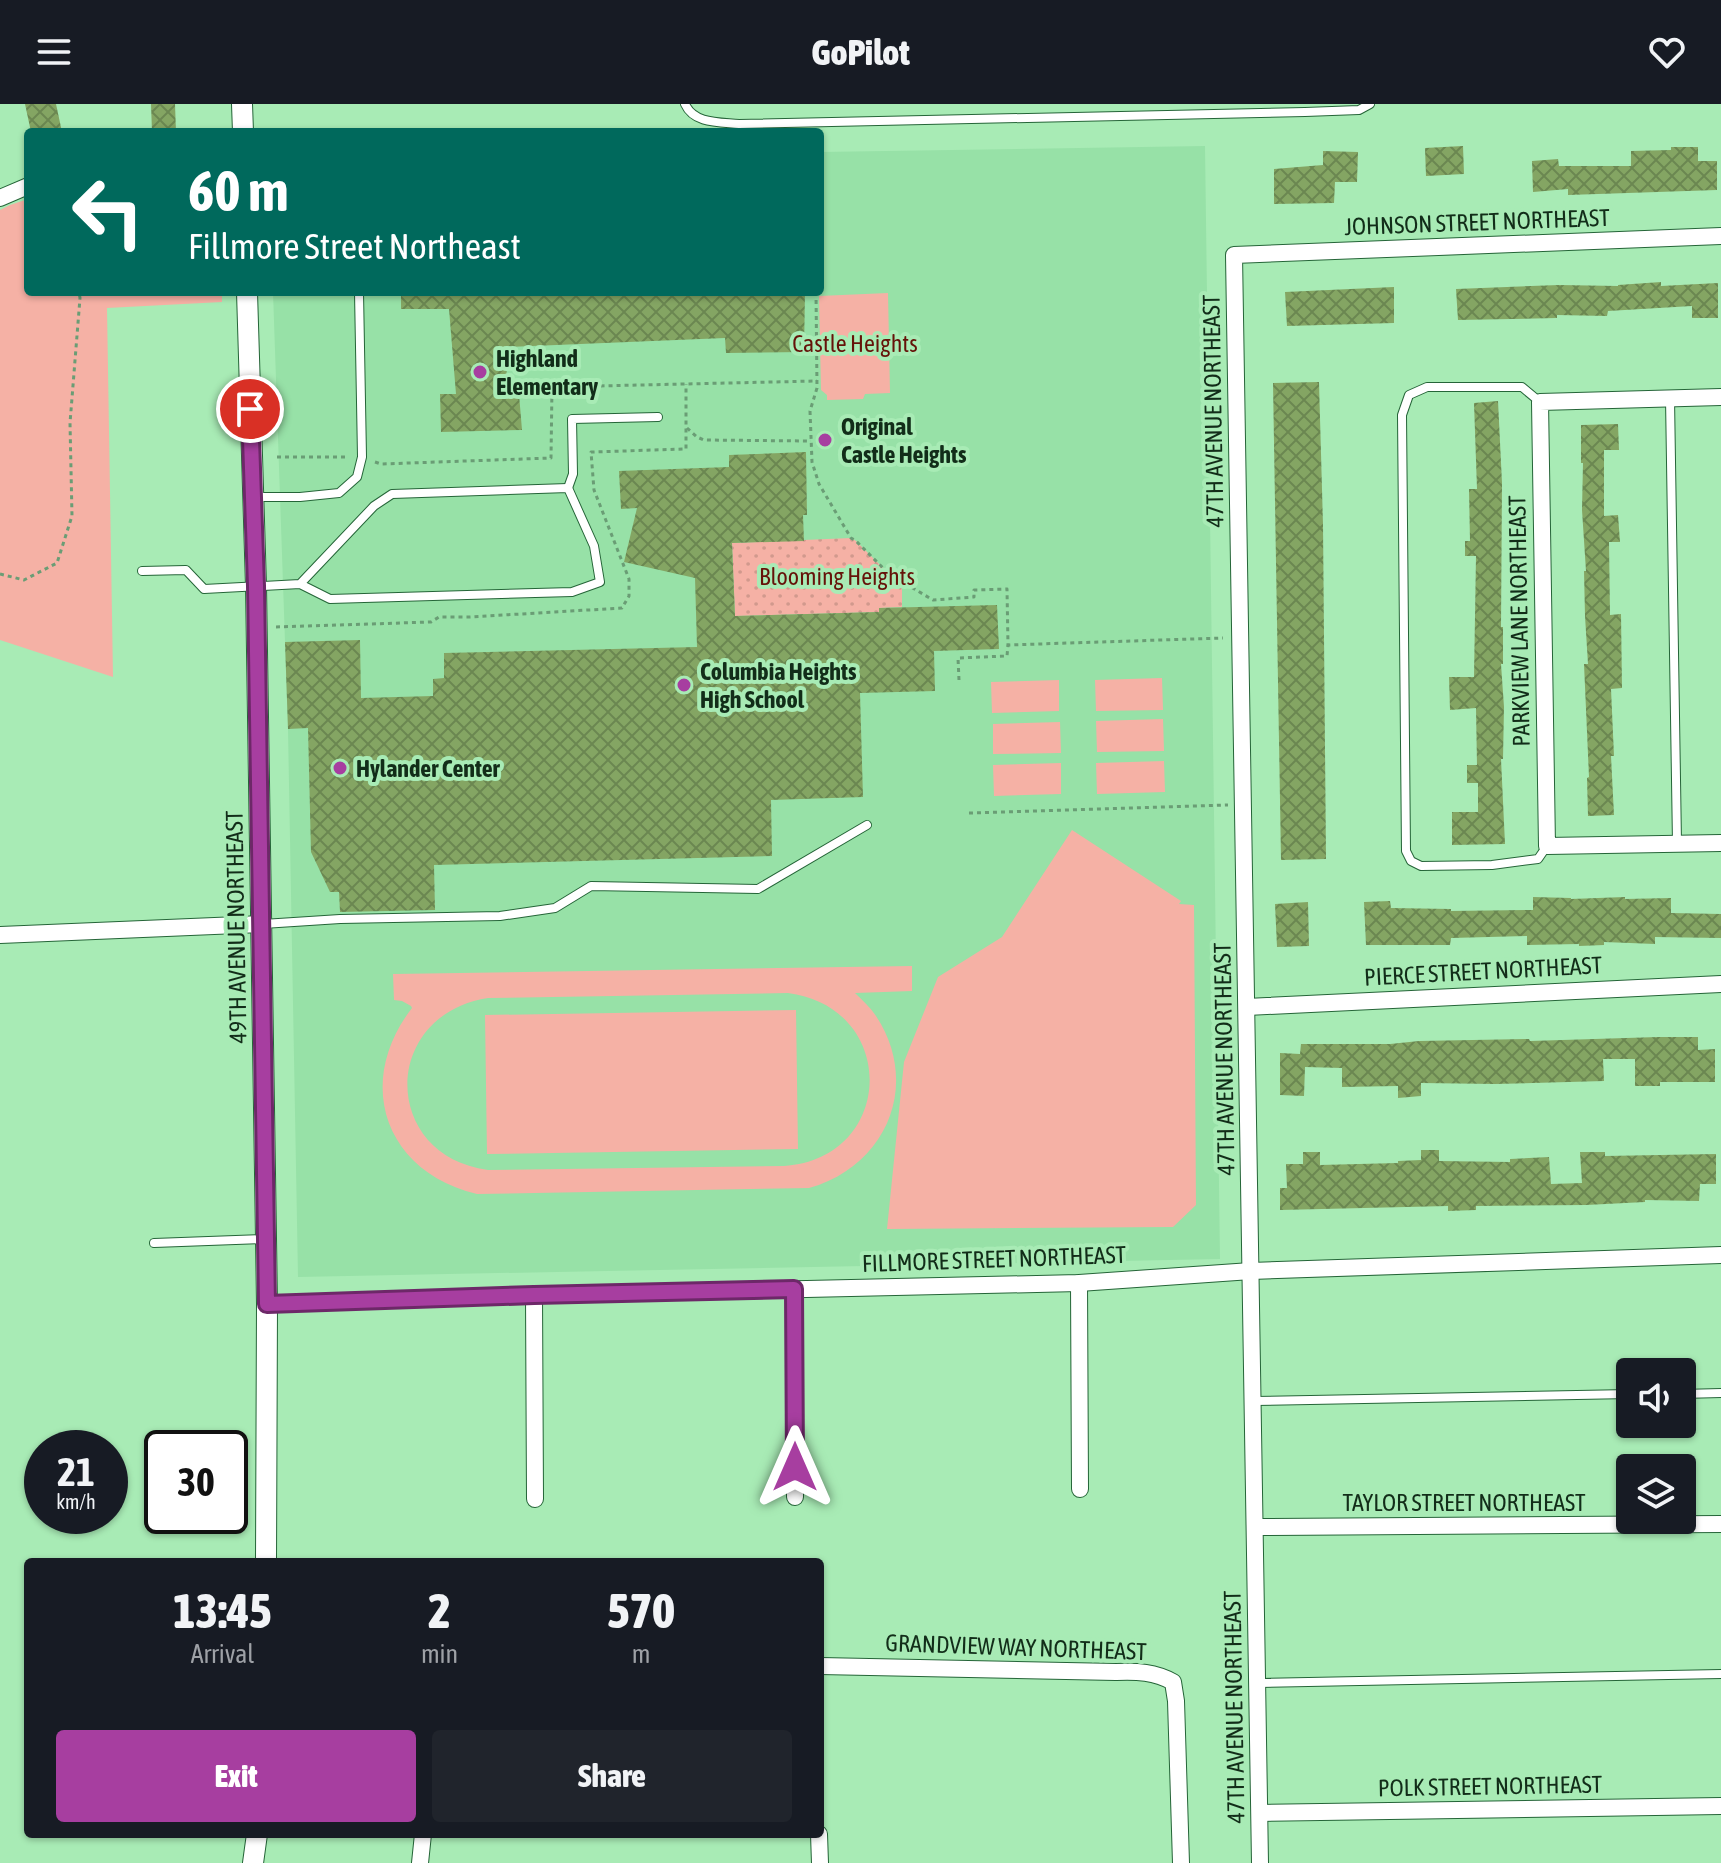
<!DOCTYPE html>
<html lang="en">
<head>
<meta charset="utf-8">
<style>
  body { margin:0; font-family:"Asap Condensed",sans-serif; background:#20242c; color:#f1f3f6; height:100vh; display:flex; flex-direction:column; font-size:30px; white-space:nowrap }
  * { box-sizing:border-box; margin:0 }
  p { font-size:26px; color:#9ea1a6 }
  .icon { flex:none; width:44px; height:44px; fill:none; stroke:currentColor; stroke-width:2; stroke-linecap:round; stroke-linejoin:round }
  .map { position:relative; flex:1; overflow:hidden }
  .side { position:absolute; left:24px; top:1454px; width:800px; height:280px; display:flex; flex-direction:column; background:#171b24; border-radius:8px; box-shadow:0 2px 6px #0004 }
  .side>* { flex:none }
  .banner { position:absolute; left:24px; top:24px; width:800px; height:168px; border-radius:8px; box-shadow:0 2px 6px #0004; background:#00695c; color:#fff; overflow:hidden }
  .controls { position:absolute; left:1616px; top:1254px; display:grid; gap:16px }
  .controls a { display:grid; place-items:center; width:80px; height:80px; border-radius:8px; background:#171b24; box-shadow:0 2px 6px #0004; font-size:40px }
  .speed { position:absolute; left:24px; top:1326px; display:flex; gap:16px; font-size:40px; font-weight:700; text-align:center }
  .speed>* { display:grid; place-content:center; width:104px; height:104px; border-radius:50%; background:#171b24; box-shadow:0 2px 6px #0004; line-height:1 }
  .speed small { font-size:20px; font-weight:400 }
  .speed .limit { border:4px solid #111; border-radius:12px; background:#fff; color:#111 }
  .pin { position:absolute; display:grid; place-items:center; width:68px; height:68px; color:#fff; margin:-34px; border:4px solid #fff; border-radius:50%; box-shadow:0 2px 8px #0007 }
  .me { position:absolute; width:88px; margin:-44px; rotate:0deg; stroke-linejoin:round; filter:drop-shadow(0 0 6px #0008) }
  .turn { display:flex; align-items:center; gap:28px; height:168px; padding:0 32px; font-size:36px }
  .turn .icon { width:104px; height:104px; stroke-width:2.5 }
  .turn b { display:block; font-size:56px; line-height:68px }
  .eta { display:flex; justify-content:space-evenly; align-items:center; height:136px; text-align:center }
  .eta b { font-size:48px; font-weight:800; line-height:56px }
  .primary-button { display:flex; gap:16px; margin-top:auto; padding:16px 32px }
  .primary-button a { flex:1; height:92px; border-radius:8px; background:#a73ea0; color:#fff; font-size:32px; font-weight:800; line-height:92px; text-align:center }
  .primary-button a+a { background:#20242c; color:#f1f3f6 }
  header { display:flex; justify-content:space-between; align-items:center; height:104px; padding:0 32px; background:#171b24; font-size:36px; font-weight:800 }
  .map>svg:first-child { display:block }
  .built { fill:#97e1a7 }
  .green { fill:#f5b1a5; fill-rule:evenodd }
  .garden { fill:url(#garden-dots) }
  .building { fill:url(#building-cross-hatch) }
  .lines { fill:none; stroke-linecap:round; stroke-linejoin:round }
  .service-casing { stroke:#256538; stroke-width:10 }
  .minor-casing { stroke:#256538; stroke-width:18 }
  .tertiary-casing { stroke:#256538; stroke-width:22 }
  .path { stroke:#6a9d75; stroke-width:3; stroke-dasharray:4 4; stroke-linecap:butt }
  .service { stroke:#fff; stroke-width:8 }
  .minor { stroke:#fff; stroke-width:16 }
  .tertiary { stroke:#fff; stroke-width:20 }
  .route-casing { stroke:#6d2868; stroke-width:20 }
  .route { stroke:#a73ea0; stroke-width:14 }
  .poi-dot { fill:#a73ea0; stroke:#a8ebb5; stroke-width:3 }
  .labels { text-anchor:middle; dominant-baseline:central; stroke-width:8; stroke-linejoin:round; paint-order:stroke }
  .street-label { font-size:24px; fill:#122d19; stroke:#a8ebb5 }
  .park-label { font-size:24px; fill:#651209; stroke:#a8ebb5 }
  .poi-label { font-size:24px; font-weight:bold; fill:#122d19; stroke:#a8ebb5; text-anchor:start }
</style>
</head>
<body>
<header><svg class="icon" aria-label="menu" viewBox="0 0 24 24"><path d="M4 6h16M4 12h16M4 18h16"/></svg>GoPilot<svg class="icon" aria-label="heart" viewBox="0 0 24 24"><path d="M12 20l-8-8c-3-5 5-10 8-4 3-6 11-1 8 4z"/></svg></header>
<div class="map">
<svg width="1721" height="1759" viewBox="0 0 1721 1759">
  <defs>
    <pattern id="garden-dots" width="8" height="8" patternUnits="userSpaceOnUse" patternTransform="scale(2)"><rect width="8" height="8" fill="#f5b1a5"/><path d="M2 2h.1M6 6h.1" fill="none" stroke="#d1998d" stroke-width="1.8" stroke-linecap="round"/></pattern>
    <pattern id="building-cross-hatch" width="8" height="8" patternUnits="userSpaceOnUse" patternTransform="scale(2)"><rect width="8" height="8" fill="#84a563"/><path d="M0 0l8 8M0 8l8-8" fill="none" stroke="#6b8751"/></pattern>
  </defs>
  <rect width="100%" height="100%" fill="#a8ebb5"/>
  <polygon class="built" points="1205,42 1220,1155 298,1173 288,625 273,188 820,188 820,48"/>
  <g class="green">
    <polygon points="28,95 28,188 222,188 222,198 107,204 113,573 0,536 0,106 10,101"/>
    <polygon points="888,189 890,289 865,290 863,295 827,296 827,291 821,286 819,192"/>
    <polygon points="1162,574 1163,606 1096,607 1095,576"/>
    <polygon points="1059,576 1059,607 992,609 991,578"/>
    <polygon points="1163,615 1164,647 1097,648 1096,617"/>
    <polygon points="1060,618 1061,649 993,650 993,620"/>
    <polygon points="1164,657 1165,688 1097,690 1096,659"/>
    <polygon points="1061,659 1061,690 994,692 993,661"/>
    <polygon points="1072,726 1181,797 1179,800 1194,801 1196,1101 1173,1123 887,1125 904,958 938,873 1002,833"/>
    <path d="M912,862V887L855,889C862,896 870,903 876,912C921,980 887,1062 809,1084L477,1090C385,1068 354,979 412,904L411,902L402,897L394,896L393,870ZM788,889C900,904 895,1055 784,1062L488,1066C381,1052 380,911 488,894Z"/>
    <polygon points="796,906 798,1045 487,1050 485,911"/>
  </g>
  <polygon class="garden" points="851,434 856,437 889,470 902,478 902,503 879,504 879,508 735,512 732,439"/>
  <g class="building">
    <polygon points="25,0 56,0 62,28 31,28"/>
    <polygon points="151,0 175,0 176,28 152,28"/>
    <polygon points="1463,42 1464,70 1426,72 1425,44"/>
    <polygon points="1671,43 1698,43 1698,57 1717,57 1717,86 1568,91 1568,85 1533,88 1532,57 1558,55 1559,62 1631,62 1631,47 1671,46"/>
    <polygon points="1323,47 1358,48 1357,78 1335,78 1334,99 1274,100 1274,65 1323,61"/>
    <polygon points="1661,178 1661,182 1718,179 1718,214 1692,214 1692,202 1608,207 1607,212 1557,211 1557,214 1458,216 1456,185 1559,181 1618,182 1618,181"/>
    <polygon points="1394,183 1394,219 1287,222 1285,188"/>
    <polygon points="401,188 805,188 804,248 726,249 725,234 506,243 507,288 519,290 522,326 441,328 440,290 456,290 449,205 401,205"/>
    <polygon points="1319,278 1323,421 1326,755 1281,756 1273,279"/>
    <polygon points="1498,297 1502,379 1501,523 1503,523 1503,560 1501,560 1504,603 1503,655 1501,655 1505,740 1452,741 1452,708 1478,708 1478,679 1467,679 1467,661 1477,661 1476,604 1450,606 1449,573 1474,573 1476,452 1465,452 1465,437 1470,437 1469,385 1477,385 1474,299"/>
    <polygon points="1618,320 1619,346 1604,346 1604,412 1618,411 1620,438 1609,438 1610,511 1621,510 1622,584 1611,585 1614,652 1611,652 1614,711 1588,712 1587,674 1589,673 1584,560 1588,560 1585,512 1584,467 1586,467 1582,406 1583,359 1581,359 1581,321"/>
    <polygon points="806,348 807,411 803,411 804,437 732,439 735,512 879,508 879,504 997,501 999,545 934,547 935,587 860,589 863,693 771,696 772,752 434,761 435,806 340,808 339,788 330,788 311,748 308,624 288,625 285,538 360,536 361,594 433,592 433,575 444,574 444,549 697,543 695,474 624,458 637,404 621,405 619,367 729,363 729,351"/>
    <polygon points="1533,793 1571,794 1571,795 1625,793 1625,795 1671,794 1671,809 1721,810 1721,834 1655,833 1655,840 1604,838 1604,841 1579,842 1579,840 1527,841 1527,832 1451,834 1450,841 1366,841 1364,798 1390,797 1391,804 1451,805 1451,807 1533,806"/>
    <polygon points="1308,798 1309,842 1277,843 1275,800"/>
    <polygon points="1658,933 1698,933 1698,946 1715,945 1715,978 1660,978 1660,982 1635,982 1635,955 1603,955 1604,977 1495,980 1421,979 1421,992 1398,994 1398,982 1342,983 1342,964 1305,963 1304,992 1280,991 1280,949 1300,950 1301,940 1390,940 1419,937 1529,935 1530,937"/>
    <polygon points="1421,1046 1439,1046 1439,1057 1510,1058 1510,1055 1549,1053 1551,1080 1582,1079 1580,1048 1605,1048 1605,1052 1716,1050 1716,1080 1700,1080 1699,1097 1645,1096 1645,1098 1586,1101 1476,1102 1476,1106 1448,1107 1448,1102 1280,1106 1280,1084 1287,1084 1286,1060 1303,1060 1303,1048 1320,1048 1320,1061 1398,1059 1398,1057 1421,1056"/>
  </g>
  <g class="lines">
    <g class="service-casing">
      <g id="service">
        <path d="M685,0C694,20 719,18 739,20L1305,8L1359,6L1370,0"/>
        <polyline points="1670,294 1677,739"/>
        <polyline points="1540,298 1522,283 1427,283 1409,291 1402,311 1406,747 1411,757 1421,762 1492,761 1538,755 1547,742"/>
        <polyline points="568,384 573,370 572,315 658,313"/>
        <polyline points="253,393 300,393 339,389 357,373 362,353 359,188"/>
        <polyline points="142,467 186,466 204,485 300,480 330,495 572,488 600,478 594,442 568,384 392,390 374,402 300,480"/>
        <polyline points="263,820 340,815 500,812 555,804 591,782 758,785 867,721"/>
        <polyline points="154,1139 265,1135"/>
        <polyline points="1682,1290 1721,1289"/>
        <polyline points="1253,1297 1630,1290"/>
        <polyline points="1258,1579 1721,1570"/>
      </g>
    </g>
    <g class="minor-casing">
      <g id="minor">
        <polyline points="0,94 28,82"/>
        <polyline points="1721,293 1540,298 1547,742 1721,739"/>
        <polyline points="0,831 262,820"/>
        <polyline points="1247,903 1721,880"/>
        <polyline points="1079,1179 1080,1385"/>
        <polyline points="794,1185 795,1393"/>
        <polyline points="534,1191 535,1395"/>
        <polyline points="267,1200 534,1191 1079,1179 1251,1167 1721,1151"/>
        <polyline points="1255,1423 1721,1420"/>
        <path d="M820,1562L1116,1568C1137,1567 1155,1568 1173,1578L1176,1597L1181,1759"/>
        <polyline points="1260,1709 1721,1702"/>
        <polyline points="819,1730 820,1759"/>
        <polyline points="420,1759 423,1730"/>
        <polyline points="1260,1759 1234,151 1721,132"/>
      </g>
    </g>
    <g class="tertiary-casing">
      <g id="tertiary">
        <polyline points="242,0 243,28"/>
        <polyline points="247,188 256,482 267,1200 266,1458"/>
        <polyline points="253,1759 257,1730"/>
      </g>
    </g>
    <g class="path">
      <polyline points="816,188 817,284 810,307 812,358 819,380 851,434 856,437 889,470 933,496 974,493 974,486 1007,485 1008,541 1223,534"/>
      <polyline points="687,324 697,333 704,336 811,337"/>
      <polyline points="277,353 349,353"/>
      <polyline points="375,358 381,360 551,354 552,283 817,277"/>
      <polyline points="0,470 24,476 57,459 72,412 70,319 80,194 79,188"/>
      <polyline points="276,523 431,518 439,513 470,513 622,504 629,492 629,475 594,386 591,348 686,345 686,280"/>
      <polyline points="959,576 958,554 1007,552 1008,541"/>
      <polyline points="969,709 1228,701"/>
    </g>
    <use href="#service" class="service"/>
    <use href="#minor" class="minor"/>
    <use href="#tertiary" class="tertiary"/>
  </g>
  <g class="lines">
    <g class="route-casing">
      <polyline id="route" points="250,305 256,482 267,1200 534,1191 794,1185 795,1363"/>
    </g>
    <use href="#route" class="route"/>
  </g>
  <g class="poi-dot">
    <circle cx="480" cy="268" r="8"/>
    <circle cx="825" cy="336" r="8"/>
    <circle cx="684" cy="581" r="8"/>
    <circle cx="340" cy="664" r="8"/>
  </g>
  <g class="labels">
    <g class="street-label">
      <text transform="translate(1477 118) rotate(-2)">JOHNSON STREET NORTHEAST</text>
      <text transform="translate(1213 307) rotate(-91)">47TH AVENUE NORTHEAST</text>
      <text transform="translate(1519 517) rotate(-91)">PARKVIEW LANE NORTHEAST</text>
      <text transform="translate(236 823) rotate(-91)">49TH AVENUE NORTHEAST</text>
      <text transform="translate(1483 867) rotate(-3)">PIERCE STREET NORTHEAST</text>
      <text transform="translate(1224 955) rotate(-91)">47TH AVENUE NORTHEAST</text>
      <text transform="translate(994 1155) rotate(-2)">FILLMORE STREET NORTHEAST</text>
      <text x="1464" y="1398">TAYLOR STREET NORTHEAST</text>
      <text transform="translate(1016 1543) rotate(2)">GRANDVIEW WAY NORTHEAST</text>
      <text transform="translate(1234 1603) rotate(-91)">47TH AVENUE NORTHEAST</text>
      <text transform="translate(1490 1682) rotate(-1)">POLK STREET NORTHEAST</text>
    </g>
    <g class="park-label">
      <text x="855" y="239">Castle Heights</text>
      <text x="837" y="472">Blooming Heights</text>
    </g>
    <g class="poi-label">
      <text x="496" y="254">Highland<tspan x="496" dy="28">Elementary</tspan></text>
      <text x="841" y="322">Original<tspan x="841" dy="28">Castle Heights</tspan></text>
      <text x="700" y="567">Columbia Heights<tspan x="700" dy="28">High School</tspan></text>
      <text x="356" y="664">Hylander Center</text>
    </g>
  </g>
</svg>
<div class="controls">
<a><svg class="icon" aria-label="sound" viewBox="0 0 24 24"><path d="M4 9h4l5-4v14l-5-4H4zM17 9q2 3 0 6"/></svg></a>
<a><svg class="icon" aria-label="layers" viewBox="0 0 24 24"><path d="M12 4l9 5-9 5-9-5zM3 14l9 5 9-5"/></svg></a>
</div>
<div class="speed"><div>21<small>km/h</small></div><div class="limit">30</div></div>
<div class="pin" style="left:250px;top:305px;background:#d93025"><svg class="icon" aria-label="arrive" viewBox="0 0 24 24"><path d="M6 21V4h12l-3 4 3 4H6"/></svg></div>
<svg class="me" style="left:795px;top:1363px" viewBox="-20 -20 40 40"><path d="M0-17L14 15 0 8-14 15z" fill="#a73ea0" stroke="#fff" stroke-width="4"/></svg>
<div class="banner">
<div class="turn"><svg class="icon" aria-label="left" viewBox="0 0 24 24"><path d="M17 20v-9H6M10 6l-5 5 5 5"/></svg><div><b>60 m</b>Fillmore Street Northeast</div></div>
</div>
<section class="side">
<div class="eta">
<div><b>13:45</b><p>Arrival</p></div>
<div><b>2</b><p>min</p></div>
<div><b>570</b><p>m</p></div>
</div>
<div class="primary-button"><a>Exit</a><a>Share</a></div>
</section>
</div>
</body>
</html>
